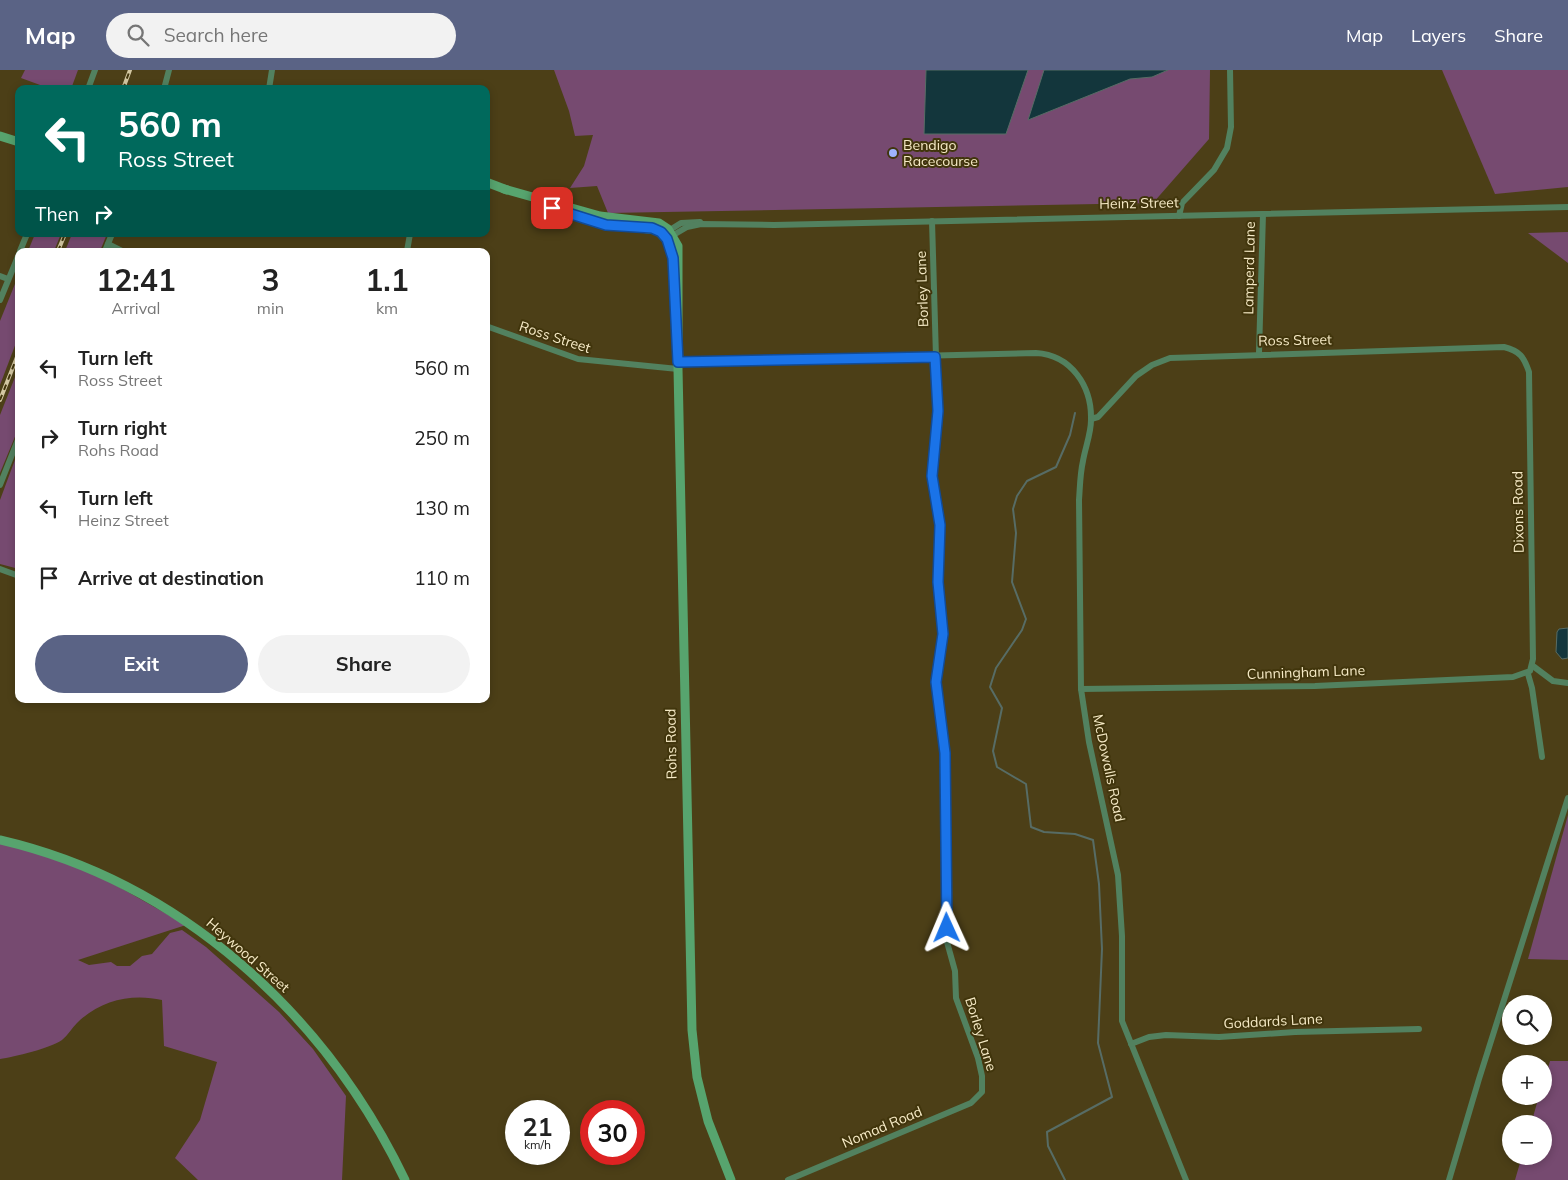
<!DOCTYPE html>
<html lang="en">
<head>
<meta charset="utf-8">
<style>
  body { margin:0; font-family:Mulish,sans-serif; background:#f2f2f2; color:#222; height:100vh; display:flex; flex-direction:column; font-size:19px; white-space:nowrap }
  * { box-sizing:border-box; margin:0 }
  p { font-size:16px; color:#767676 }
  .icon { flex:none; width:28px; height:28px; fill:none; stroke:currentColor; stroke-width:2; stroke-linecap:round; stroke-linejoin:round }
  .map { position:relative; flex:1; overflow:hidden }
  .drawer { position:absolute; left:15px; top:178px; width:475px; height:455px; display:flex; flex-direction:column; background:#fff; border-radius:10px; box-shadow:0 2px 8px #0003 }
  .drawer>* { flex:none }
  .guide { position:absolute; left:15px; top:15px; width:475px; height:152px; border-radius:10px; box-shadow:0 2px 8px #0003; background:#00695c; color:#fff; overflow:hidden }
  .tools { position:absolute; left:1502px; top:925px; display:grid; gap:10px }
  .tools a { display:grid; place-items:center; width:50px; height:50px; border-radius:50%; background:#fff; box-shadow:0 2px 8px #0003; font-size:25px }
  .speed { position:absolute; left:505px; top:1030px; display:flex; gap:10px; font-size:25px; font-weight:700; text-align:center }
  .speed>* { display:grid; place-content:center; width:65px; height:65px; border-radius:50%; background:#fff; box-shadow:0 2px 8px #0003; line-height:1 }
  .speed small { font-size:12px; font-weight:400 }
  .speed .limit { border:8px solid #d22; background:#fff; color:#111 }
  .pin { position:absolute; display:grid; place-items:center; width:42px; height:42px; color:#fff; margin:-21px; border-radius:10px; box-shadow:0 2px 8px #0006 }
  .me { position:absolute; width:55px; margin:-28px; rotate:359deg; stroke-linejoin:round; filter:drop-shadow(0 0 4px #0008) }
  .turn { display:flex; align-items:center; gap:18px; height:105px; padding:0 20px; font-size:22px }
  .turn .icon { width:65px; height:65px; stroke-width:2.5 }
  .turn b { display:block; font-size:35px; line-height:42px }
  .then { display:flex; align-items:center; height:48px; padding:0 20px; background:#0003; gap:10px; font-size:19px }
  .eta { display:flex; justify-content:space-evenly; align-items:center; height:85px; text-align:center }
  .eta b { font-size:30px; font-weight:700; line-height:35px }
  .action { display:flex; gap:10px; margin-top:auto; padding:10px 20px }
  .action a { flex:1; height:58px; border-radius:30px; background:#5a6385; color:#fff; font-size:20px; font-weight:700; line-height:58px; text-align:center }
  .action a+a { background:#f2f2f2; color:#222 }
  ul { padding:0; list-style:none }
  li { display:flex; align-items:center; gap:15px; height:70px; padding:0 20px }
  li div { flex:1 }
  li b { display:block; font-size:19px }
  li em { font-style:normal }
  header { display:flex; align-items:center; gap:30px; box-sizing:border-box; height:70px; padding:0 25px; background:#5a6385; color:#fff }
  header strong { font-size:24px }
  nav { display:flex; gap:28px; margin-inline-start:auto; font-size:18px }
  .search { width:350px; height:45px; background:#f2f2f2; display:flex; align-items:center; gap:12px; box-sizing:border-box; padding:0 18px; border-radius:28px; color:#767676; font-size:19px }
  .map>svg:first-child { display:block }
  .green { fill:#764a70 }
  .water { fill:#13363c; stroke:#576c65 }
  .lines { fill:none; stroke-linecap:round; stroke-linejoin:round }
  .stream { stroke:#576c65; stroke-width:2 }
  .street { stroke:#52815f; stroke-width:6 }
  .secondary { stroke:#57a46e; stroke-width:9 }
  .rail-casing { stroke:#d3c7a2; stroke-width:4 }
  .rail { stroke:#41350c; stroke-width:2; stroke-dasharray:5.5; stroke-linecap:butt }
  .route-casing { stroke:#114b97; stroke-width:12 }
  .route { stroke:#1a73e8; stroke-width:9 }
  .poi-dot { fill:#9fb3fd; stroke:#41350c; stroke-width:2 }
  .labels { text-anchor:middle; dominant-baseline:central; stroke-width:4; stroke-linejoin:round; paint-order:stroke }
  .poi-label { font-size:14px; fill:#f6eac6; stroke:#41350c; text-anchor:start }
  .street-label { font-size:14px; fill:#f6eac6; stroke:#41350c }
</style>
</head>
<body>
<header>
<strong>Map</strong>
<div class="search"><svg class="icon" aria-label="search" viewBox="0 0 24 24"><circle cx="10" cy="10" r="6"/><path d="M15 15l6 6"/></svg>Search here</div>
<nav><a>Map</a><a>Layers</a><a>Share</a></nav>
</header>
<div class="map">
<svg width="1568" height="1110" viewBox="0 0 1568 1110">
  <rect width="100%" height="100%" fill="#4c3f17"/>
  <g class="green">
    <polygon points="25,0 78,0 71,19 51,19 21,8"/>
    <polygon points="554,0 1210,0 1209,69 1153,133 608,143 597,116 570,118 584,96 593,65 575,66 569,41"/>
    <polygon points="1442,0 1568,0 1568,117 1495,124"/>
    <polygon points="1568,162 1568,193 1528,163"/>
    <polygon points="35,164 61,164 54,181 28,181"/>
    <polygon points="72,164 107,164 100,181 65,181"/>
    <polygon points="19,204 19,265 0,315 0,251"/>
    <polygon points="19,297 19,357 0,403 0,345"/>
    <polygon points="19,379 19,499 0,494 0,430"/>
    <polygon points="1568,745 1568,890 1528,889"/>
    <path d="M0,773L68,788L186,855L78,890L89,895L111,892L117,896H130L142,886L152,884L170,863L182,860L206,877L279,942L313,979L346,1026L342,1110H198L175,1088L200,1050L217,992L164,976L162,930C132,923 100,930 77,953C72,958 68,965 62,970C51,978 14,987 0,989Z"/>
    <polygon points="1550,991 1568,991 1568,1110 1515,1110 1522,1086 1544,1086 1544,1054 1531,1054 1539,1026 1544,1026 1544,1012"/>
  </g>
  <g class="water">
    <polygon points="926,0 1028,0 1006,64 924,64"/>
    <polygon points="1044,0 1168,0 1152,7 1130,9 1028,50"/>
    <polygon points="1568,558 1568,588 1562,589 1556,582 1557,562 1559,559"/>
  </g>
  <g class="lines">
    <polyline class="stream" points="1065,1110 1048,1076 1047,1062 1112,1027 1098,973 1102,879 1099,814 1093,770 1075,764 1044,762 1031,757 1026,714 997,697 993,681 1002,638 990,617 996,598 1022,560 1026,549 1012,512 1016,463 1013,439 1017,426 1027,411 1056,397 1070,365 1075,343"/>
    <g class="street">
      <polyline points="88,19 95,0"/>
      <polyline points="164,19 169,0"/>
      <polyline points="269,19 272,0"/>
      <polyline points="1179,146 1182,133 1214,100 1227,78 1231,57 1230,0"/>
      <polyline points="932,151 936,287"/>
      <polyline points="665,163 681,153 700,152"/>
      <polyline points="670,167 687,157 701,154 774,155 1568,137"/>
      <polyline points="108,174 122,181"/>
      <polyline points="20,181 27,164"/>
      <polyline points="105,181 112,164"/>
      <polyline points="407,181 410,164"/>
      <polyline points="0,206 8,209"/>
      <polyline points="0,230 19,184"/>
      <polyline points="486,256 578,289 678,299"/>
      <polyline points="1259,283 1263,144"/>
      <path d="M677,292L1036,283C1071,285 1092,316 1091,350C1091,364 1085,378 1083,391C1080,404 1080,417 1079,430L1081,619L1089,672L1118,805L1122,866V951L1186,1110"/>
      <polyline points="0,415 19,367"/>
      <polyline points="0,499 19,506"/>
      <polyline points="1533,596 1553,611 1568,613"/>
      <polyline points="1528,604 1532,618 1542,687"/>
      <path d="M1081,619L1315,616L1513,607L1530,601L1533,589L1529,302C1524,287 1520,281 1504,277L1170,288L1152,295L1136,306L1098,347L1091,349"/>
      <polyline points="1131,974 1149,967 1166,965 1219,967 1295,962 1419,959"/>
      <polyline points="788,1110 971,1033 982,1022 982,1006 978,988 956,928 955,901 947,872 944,670 936,612 943,564 939,512 940,455 933,406 938,341 935,287"/>
      <polyline points="1449,1110 1479,1009 1568,728"/>
    </g>
    <g class="secondary">
      <polyline points="0,66 19,72"/>
      <polyline points="486,112 507,120"/>
      <polyline points="504,119 600,146 659,153 668,159 678,176 678,299 692,960 697,1007 708,1051 731,1110"/>
      <polyline points="547,136 597,153 657,160 670,173 673,190"/>
      <path d="M0,770C181,812 326,945 405,1110"/>
    </g>
    <g class="rail-casing">
      <g id="rail">
        <polyline points="123,19 130,0"/>
        <polyline points="58,181 65,164"/>
        <polyline points="0,330 19,282"/>
      </g>
    </g>
    <use href="#rail" class="rail"/>
  </g>
  <g class="lines">
    <g class="route-casing">
      <polyline id="route" points="552,138 606,155 652,158 661,162 667,169 673,188 678,292 935,287 938,341 932,406 940,455 938,512 943,564 936,612 945,683 947,858"/>
    </g>
    <use href="#route" class="route"/>
  </g>
  <circle class="poi-dot" cx="893" cy="83" r="5"/>
  <g class="labels">
    <g class="poi-label">
      <text x="903" y="75">Bendigo<tspan x="903" dy="16">Racecourse</tspan></text>
    </g>
    <g class="street-label">
      <text transform="translate(1139 133) rotate(-1)">Heinz Street</text>
      <text transform="translate(1249 198) rotate(-89)">Lamperd Lane</text>
      <text transform="translate(922 219) rotate(-92)">Borley Lane</text>
      <text transform="translate(555 267) rotate(18)">Ross Street</text>
      <text transform="translate(1295 270) rotate(-1)">Ross Street</text>
      <text transform="translate(1518 442) rotate(-91)">Dixons Road</text>
      <text transform="translate(1306 602) rotate(-2)">Cunningham Lane</text>
      <text transform="translate(671 674) rotate(-91)">Rohs Road</text>
      <text transform="translate(1109 698) rotate(78)">McDowalls Road</text>
      <text transform="translate(248 885) rotate(41)">Heywood Street</text>
      <text transform="translate(1273 951) rotate(-3)">Goddards Lane</text>
      <text transform="translate(981 964) rotate(73)">Borley Lane</text>
      <text transform="translate(882 1057) rotate(-23)">Nomad Road</text>
    </g>
  </g>
</svg>
<div class="tools">
<a><svg class="icon" aria-label="search" viewBox="0 0 24 24"><circle cx="10" cy="10" r="6"/><path d="M15 15l6 6"/></svg></a>
<a>+</a>
<a>−</a>
</div>
<div class="speed"><div>21<small>km/h</small></div><div class="limit">30</div></div>
<div class="pin" style="left:552px;top:138px;background:#d93025"><svg class="icon" aria-label="arrive" viewBox="0 0 24 24"><path d="M6 21V4h12l-3 4 3 4H6"/></svg></div>
<svg class="me" style="left:947px;top:858px" viewBox="-20 -20 40 40"><path d="M0-17L14 15 0 8-14 15z" fill="#1a73e8" stroke="#fff" stroke-width="4"/></svg>
<div class="guide">
<div class="turn"><svg class="icon" aria-label="left" viewBox="0 0 24 24"><path d="M17 20v-9H6M10 6l-5 5 5 5"/></svg><div><b>560 m</b>Ross Street</div></div>
<div class="then">Then<svg class="icon" aria-label="right" viewBox="0 0 24 24"><path d="M7 20v-9h11M14 6l5 5-5 5"/></svg></div>
</div>
<section class="drawer">
<div class="eta">
<div><b>12:41</b><p>Arrival</p></div>
<div><b>3</b><p>min</p></div>
<div><b>1.1</b><p>km</p></div>
</div>
<ul>
<li><svg class="icon" aria-label="left" viewBox="0 0 24 24"><path d="M17 20v-9H6M10 6l-5 5 5 5"/></svg><div><b>Turn left</b><p>Ross Street</p></div><em>560 m</em></li>
<li><svg class="icon" aria-label="right" viewBox="0 0 24 24"><path d="M7 20v-9h11M14 6l5 5-5 5"/></svg><div><b>Turn right</b><p>Rohs Road</p></div><em>250 m</em></li>
<li><svg class="icon" aria-label="left" viewBox="0 0 24 24"><path d="M17 20v-9H6M10 6l-5 5 5 5"/></svg><div><b>Turn left</b><p>Heinz Street</p></div><em>130 m</em></li>
<li><svg class="icon" aria-label="arrive" viewBox="0 0 24 24"><path d="M6 21V4h12l-3 4 3 4H6"/></svg><div><b>Arrive at destination</b></div><em>110 m</em></li>
</ul>
<div class="action"><a>Exit</a><a>Share</a></div>
</section>
</div>
</body>
</html>
